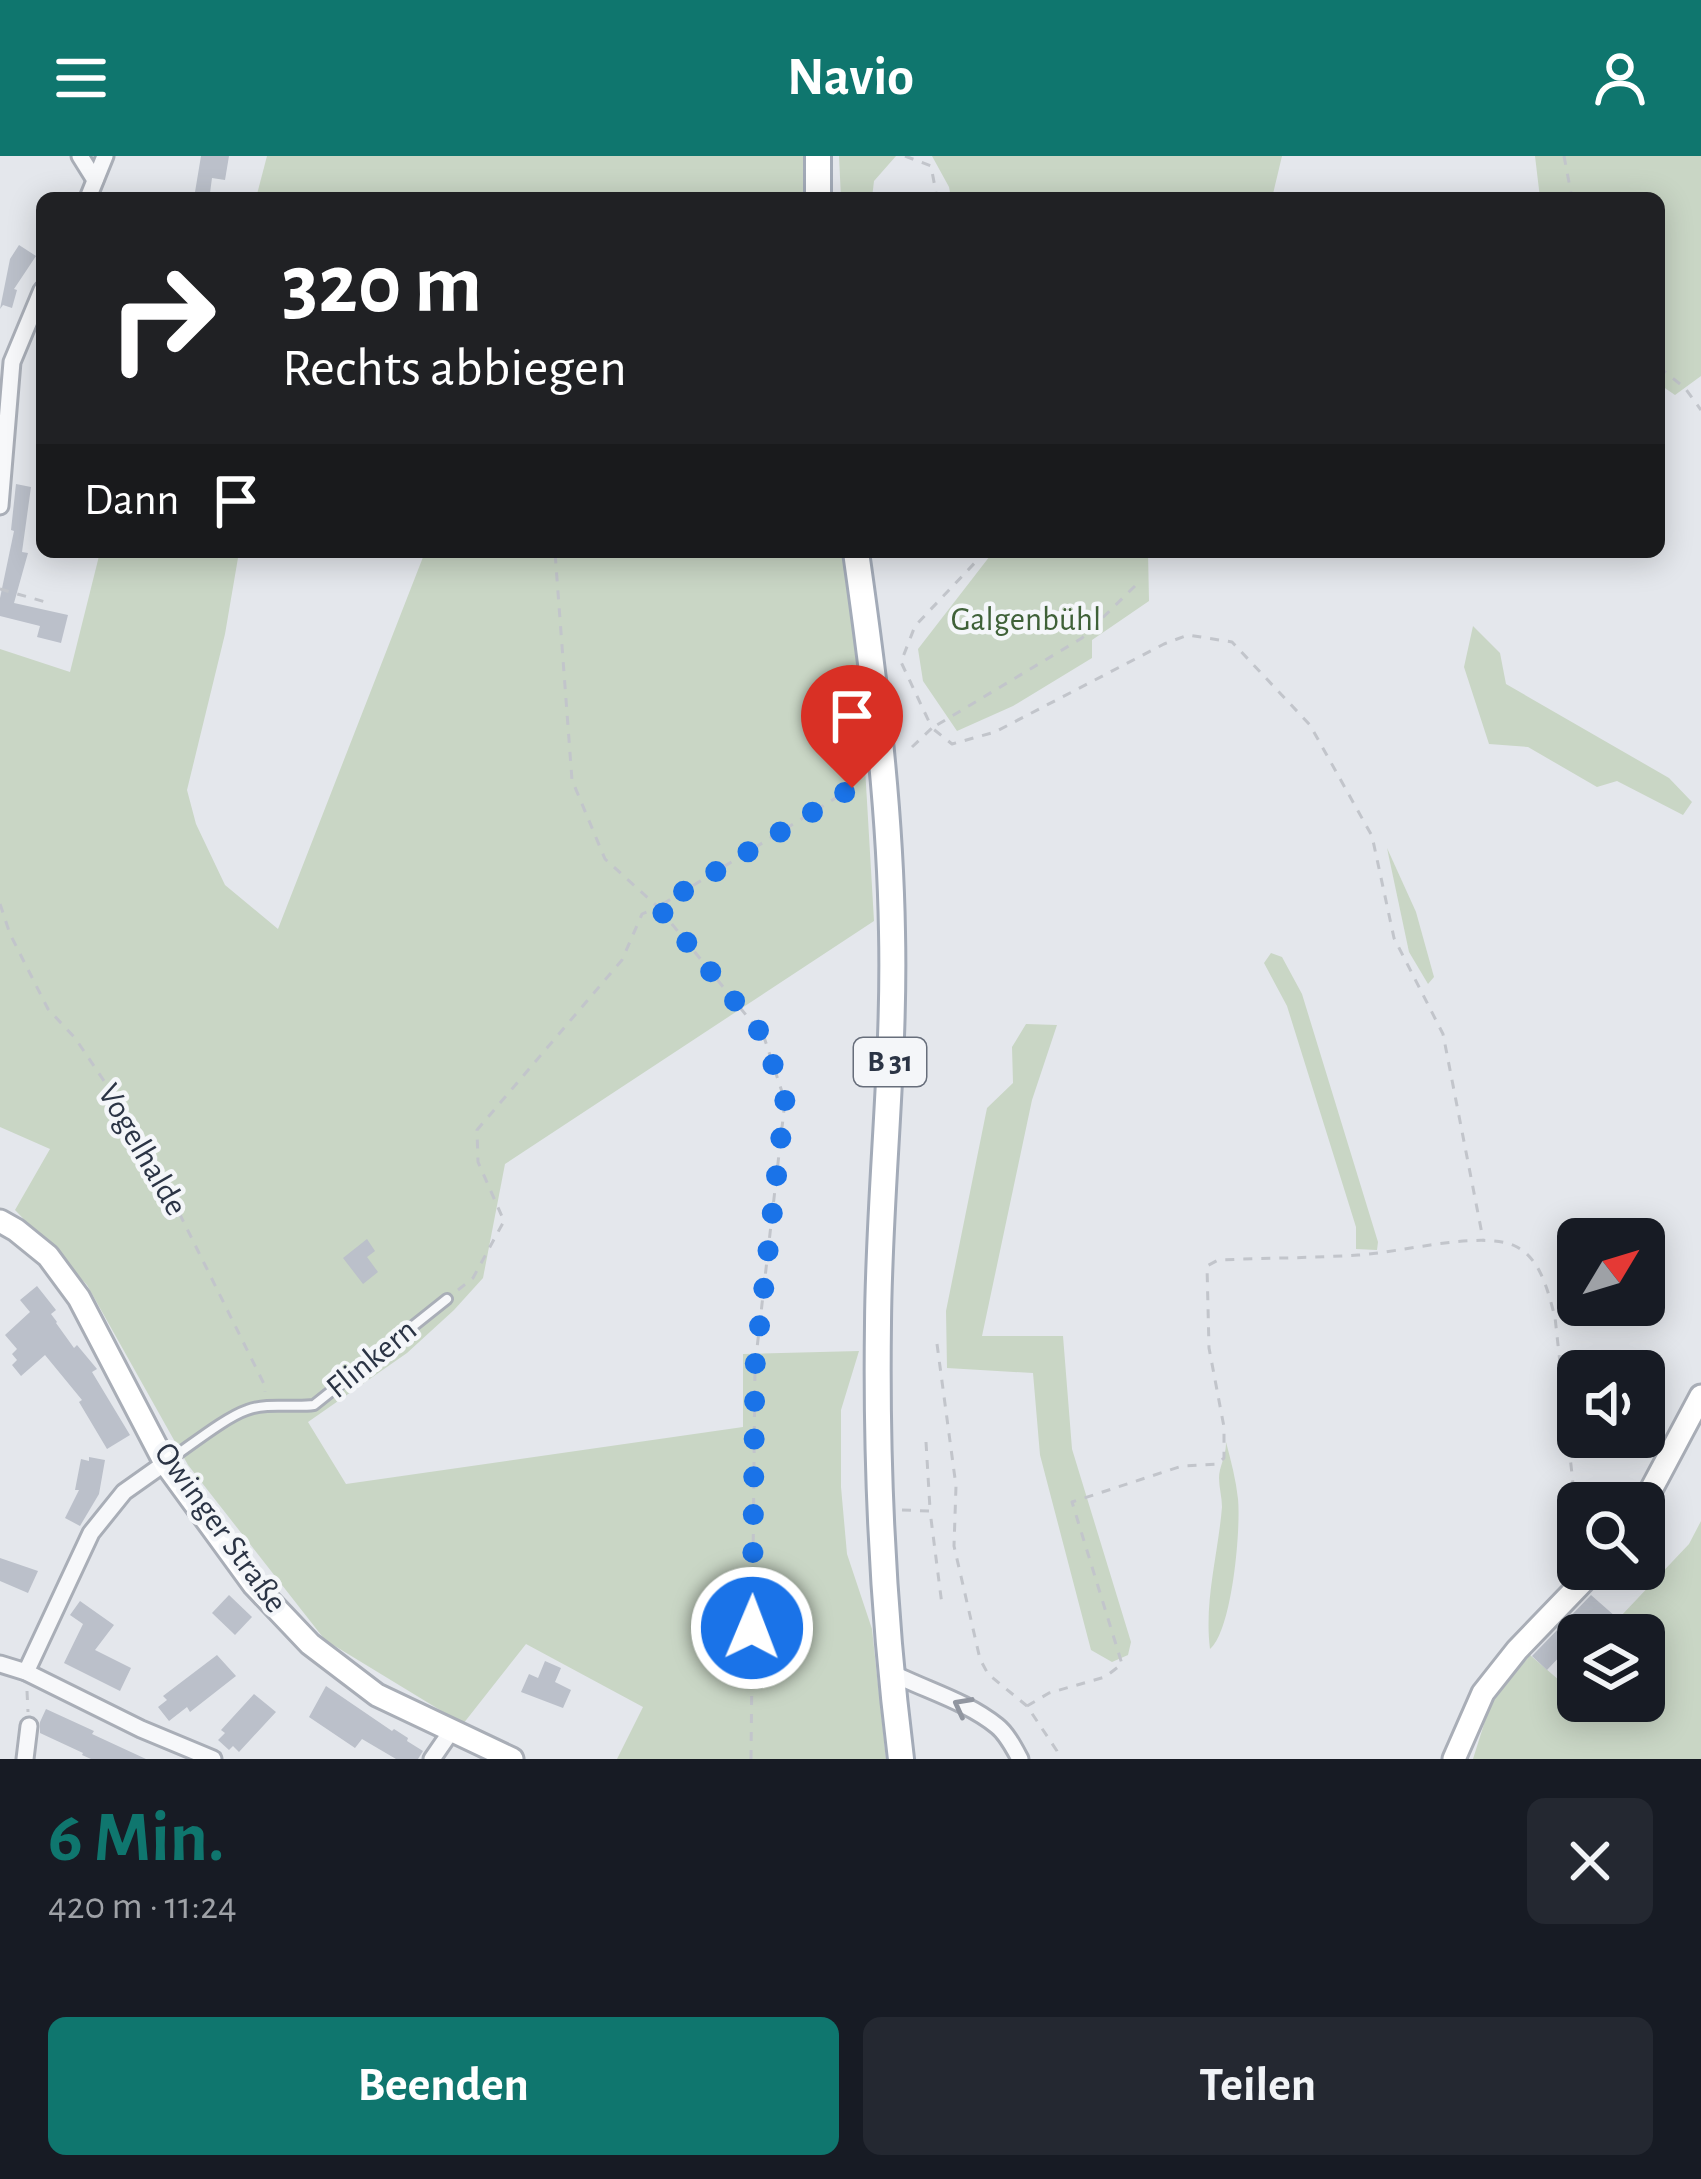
<!DOCTYPE html>
<html lang="de">
<head>
<meta charset="utf-8">
<style>
  body { margin:0; font-family:"Alegreya Sans",sans-serif; background:#242831; color:#f1f3f6; height:100vh; display:flex; flex-direction:column; font-size:45px; white-space:nowrap }
  * { box-sizing:border-box; margin:0 }
  p { font-size:39px; color:#9ea1a6 }
  .icon { flex:none; width:66px; height:66px; fill:none; stroke:currentColor; stroke-width:2; stroke-linecap:round; stroke-linejoin:round }
  .map { position:relative; height:1603px; overflow:hidden }
  .details { display:flex; flex-direction:column; background:#171b24; flex:1 }
  .details>* { flex:none }
  .banner { position:absolute; left:36px; top:36px; width:1629px; height:366px; border-radius:18px; box-shadow:0 6px 30px #0003; background:#202124; color:#fff; overflow:hidden }
  .needle { width:78px; rotate:52deg }
  .buttons { position:absolute; left:1557px; top:1062px; display:grid; gap:24px }
  .buttons a { display:grid; place-items:center; width:108px; height:108px; border-radius:18px; background:#171b24; box-shadow:0 6px 30px #0003; font-size:60px }
  .pin { position:absolute; display:grid; place-items:center; width:102px; height:102px; color:#fff; margin:-123px -51px; border-radius:50% 50% 50% 0; rotate:-45deg; box-shadow:0 0 12px #0007 }
  .pin .icon { rotate:45deg }
  .me { position:absolute; width:132px; margin:-66px; rotate:1deg; stroke-linejoin:round; filter:drop-shadow(0 0 9px #0008) }
  .turn { display:flex; align-items:center; gap:42px; height:252px; padding:0 48px; font-size:54px }
  .turn .icon { width:156px; height:156px; stroke-width:2.5 }
  .turn b { display:block; font-size:84px; line-height:102px }
  .then { display:flex; align-items:center; height:114px; padding:0 48px; background:#0003; gap:24px; font-size:45px }
  .round { display:grid; place-items:center; flex:none; width:126px; height:126px; border-radius:18px; background:#242831 }
  .headline { display:flex; align-items:center; justify-content:space-between; height:204px; padding:0 48px }
  h1 { font-size:72px; font-weight:600; line-height:90px; color:#0f766e }
  .button { display:flex; gap:24px; margin-top:auto; padding:24px 48px }
  .button a { flex:1; height:138px; border-radius:18px; background:#0f766e; color:#fff; font-size:48px; font-weight:600; line-height:138px; text-align:center }
  .button a+a { background:#242831; color:#f1f3f6 }
  header { display:flex; justify-content:space-between; align-items:center; height:156px; padding:0 48px; background:#0f766e; color:#fff; font-size:54px; font-weight:600 }
  .map>svg:first-child { display:block }
  .green { fill:#c9d6c5 }
  .building { fill:#bbc0ca }
  .lines { fill:none; stroke-linecap:round; stroke-linejoin:round }
  .lane-casing { stroke:#a9aeb7; stroke-width:14 }
  .street-casing { stroke:#a9aeb7; stroke-width:21 }
  .secondary-casing { stroke:#a9aeb7; stroke-width:27 }
  .primary-casing { stroke:#a3abb8; stroke-width:30 }
  .path { stroke:#c2c5cb; stroke-width:3; stroke-dasharray:9 9; stroke-linecap:butt }
  .lane { stroke:#f7f8fa; stroke-width:8 }
  .street { stroke:#f7f8fa; stroke-width:15 }
  .secondary { stroke:#fff; stroke-width:21 }
  .primary { stroke:#fff; stroke-width:24 }
  .oneway { stroke:#9196a0 }
  .route { stroke:#1a73e8; stroke-width:21; stroke-dasharray:0 37.8 }
  .labels { text-anchor:middle; dominant-baseline:central; stroke-width:9; stroke-linejoin:round; paint-order:stroke }
  .shield { fill:#f4f6f9; stroke:#676e7b; stroke-width:3 }
  .shield-label { font-size:30px; font-weight:bold; fill:#2b3445 }
  .park-label { font-size:33px; fill:#3f6138; stroke:#f4f6f9 }
  .street-label { font-size:33px; fill:#2b3445; stroke:#f4f6f9 }
</style>
</head>
<body>
<header><svg class="icon" aria-label="menu" viewBox="0 0 24 24"><path d="M4 6h16M4 12h16M4 18h16"/></svg>Navio<svg class="icon" aria-label="person" viewBox="0 0 24 24"><circle cx="12" cy="8" r="4"/><path d="M4 21q1-7 8-7t8 7"/></svg></header>
<div class="map">
<svg width="1701" height="1603" viewBox="0 0 1701 1603">
  <rect width="100%" height="100%" fill="#e4e7ec"/>
  <g class="green">
    <polygon points="267,0 806,0 807,42 256,42"/>
    <polygon points="839,0 896,0 874,25 872,42 841,42"/>
    <polygon points="932,0 1282,0 1272,42 951,42 949,31"/>
    <polygon points="1535,0 1701,0 1701,220 1675,239 1659,228 1659,42 1540,42"/>
    <polygon points="100,396 239,396 225,478 187,634 196,668 225,729 278,773 425,396 843,396 860,526 874,765 505,1008 483,1122 454,1154 407,1197 308,1266 346,1328 743,1271 743,1198 859,1195 841,1254 841,1331 847,1398 872,1473 886,1603 617,1603 643,1551 526,1488 463,1568 325,1484 188,1309 87,1129 15,1054 50,993 0,971 0,493 70,516"/>
    <polygon points="993,396 1148,396 1149,445 1092,484 1092,502 1013,550 957,575 923,525 918,493"/>
    <polygon points="1473,470 1500,497 1506,528 1669,622 1692,646 1683,659 1617,625 1597,631 1528,591 1489,588 1464,511"/>
    <polygon points="1387,692 1416,756 1434,821 1428,828 1409,796"/>
    <polygon points="1271,797 1282,801 1302,838 1378,1086 1377,1094 1356,1093 1356,1071 1287,850 1264,807"/>
    <polygon points="1026,868 1057,869 1032,944 982,1180 1063,1180 1072,1293 1131,1486 1128,1499 1112,1506 1091,1494 1040,1299 1033,1217 947,1212 946,1155 987,952 1013,927 1012,891"/>
    <path d="M1226,1286C1231,1305 1236,1324 1238,1343C1241,1373 1232,1475 1210,1493C1204,1445 1218,1399 1222,1351C1222,1339 1217,1325 1220,1314C1223,1303 1226,1297 1226,1286Z"/>
    <polygon points="1701,1365 1701,1603 1473,1603 1490,1549 1530,1499 1560,1525 1578,1506 1578,1545 1644,1545 1644,1479 1603,1479 1689,1388"/>
  </g>
  <g class="building">
    <polygon points="201,0 229,0 225,24 212,22 210,37 195,36"/>
    <polygon points="19,89 36,100 14,133 17,134 12,152 3,149 0,153 10,103"/>
    <polygon points="16,328 31,331 22,396 28,397 14,447 68,459 61,487 37,481 40,470 0,460 0,442 14,375 11,374"/>
    <polygon points="367,1083 375,1095 367,1101 378,1116 363,1128 343,1102"/>
    <polygon points="37,1130 56,1154 51,1158 57,1166 56,1167 74,1192 77,1189 97,1213 92,1216 130,1279 107,1293 79,1246 82,1244 45,1199 21,1220 12,1209 17,1204 12,1198 17,1193 5,1179 30,1156 20,1144"/>
    <polygon points="89,1301 105,1304 99,1338 80,1370 65,1362 79,1334 75,1334 81,1303 89,1305"/>
    <polygon points="0,1402 38,1415 28,1437 0,1425"/>
    <polygon points="229,1439 252,1461 235,1479 212,1457"/>
    <polygon points="1591,1439 1616,1461 1600,1479 1578,1479 1578,1509 1564,1496 1547,1514 1532,1500"/>
    <polygon points="80,1445 114,1469 95,1494 131,1512 120,1535 64,1507 83,1468 70,1459"/>
    <polygon points="217,1499 236,1520 190,1556 187,1551 169,1565 158,1551 167,1544 163,1540"/>
    <polygon points="545,1505 561,1512 555,1526 571,1534 563,1552 521,1536 529,1518 538,1522"/>
    <polygon points="326,1530 392,1575 394,1573 408,1582 407,1585 423,1595 418,1603 396,1603 362,1583 355,1592 309,1561"/>
    <polygon points="254,1538 276,1556 239,1596 233,1590 229,1594 218,1584 225,1577 221,1574"/>
    <polygon points="46,1553 94,1575 92,1578 146,1603 91,1603 82,1599 83,1597 40,1577 40,1566"/>
  </g>
  <g class="lines">
    <g class="lane-casing">
      <path id="lane" d="M166,1306C189,1291 224,1262 247,1254C268,1246 293,1252 314,1249L447,1143"/>
    </g>
    <g class="street-casing">
      <g id="street">
        <polyline points="80,0 95,24"/>
        <polyline points="88,42 105,0"/>
        <polyline points="0,350 12,206 42,134"/>
        <polyline points="0,1508 26,1516 141,1573 213,1603"/>
        <polyline points="26,1516 91,1377 124,1336 165,1307"/>
        <path d="M890,1516C925,1534 966,1545 997,1570C1007,1578 1014,1592 1020,1603"/>
        <polyline points="25,1603 29,1570"/>
        <polyline points="432,1603 452,1574"/>
      </g>
    </g>
    <g class="secondary-casing">
      <g id="secondary">
        <polyline points="0,1065 16,1074 48,1100 79,1142 165,1307 254,1429 310,1488 377,1539 512,1603"/>
        <polyline points="1644,1347 1701,1240"/>
        <polyline points="1454,1603 1483,1537 1517,1494 1595,1413"/>
      </g>
    </g>
    <g class="primary-casing">
      <g id="primary">
        <polyline points="818,0 818,42"/>
        <path d="M856,396C874,522 890,649 892,776C895,907 879,1037 878,1167C876,1313 883,1458 901,1603"/>
      </g>
    </g>
    <g class="path">
      <polyline points="905,0 931,10 937,42"/>
      <polyline points="1564,0 1572,42"/>
      <polyline points="1659,211 1685,232 1701,254"/>
      <polyline points="1135,430 1082,482 932,572 952,588 995,576 1164,488 1188,479 1232,486 1310,569 1372,680 1394,782 1443,878 1483,1083"/>
      <polyline points="0,433 49,447"/>
      <polyline points="912,591 932,572 901,506 915,470 985,396"/>
      <polyline points="0,748 10,778 48,853 75,882 140,978 265,1230 265,1236"/>
      <polyline points="458,1134 473,1122 504,1065 478,1006 477,974 622,804 642,758 658,751 605,703 572,624 555,396"/>
      <polyline points="937,1188 956,1330 954,1390 980,1503 988,1518 1027,1550 1057,1595 1060,1603"/>
      <polyline points="926,1286 930,1353"/>
      <polyline points="902,1354 930,1355 942,1449"/>
      <polyline points="27,1535 28,1556"/>
      <path d="M1027,1550L1049,1537L1105,1521L1122,1508L1072,1346L1182,1310L1217,1308L1224,1302V1271L1209,1192L1207,1110L1218,1104C1265,1102 1312,1102 1358,1099C1399,1097 1481,1074 1515,1090C1541,1102 1548,1136 1555,1161L1578,1374"/>
      <polyline points="751,1603 755,1210 785,945 764,881 658,751 852,632"/>
    </g>
    <use href="#lane" class="lane"/>
    <use href="#street" class="street"/>
    <use href="#secondary" class="secondary"/>
    <use href="#primary" class="primary"/>
  </g>
  <defs><path id="oneway-chevron" d="M-2-3.5L2.5 0L-2 3.5" fill="none" stroke-width="1.6" stroke-linecap="round" stroke-linejoin="round" transform="scale(3)"/></defs>
  <use class="oneway" href="#oneway-chevron" transform="translate(962 1550) rotate(-152)"/>
  <g class="lines">
    <polyline class="route" points="752,1472 755,1210 785,945 764,881 658,751 852,632"/>
  </g>
  <g class="labels">
    <rect class="shield" x="854" y="882" width="72" height="48" rx="9"/>
    <g class="shield-label">
      <text x="890" y="906">B 31</text>
    </g>
    <g class="park-label">
      <text x="1026" y="464">Galgenbühl</text>
    </g>
    <g class="street-label">
      <text transform="translate(142 994) rotate(60)">Vogelhalde</text>
      <text transform="translate(372 1203) rotate(-39)">Flinkern</text>
      <text transform="translate(220 1372) rotate(54)">Owinger Straße</text>
    </g>
  </g>
</svg>
<div class="buttons">
<a><svg class="needle" viewBox="-14 -14 28 28"><path d="M0-13l5 13h-10z" fill="#e53935"/><path d="M0 13l5-13h-10z" fill="#9ea1a6"/></svg></a>
<a><svg class="icon" aria-label="sound" viewBox="0 0 24 24"><path d="M4 9h4l5-4v14l-5-4H4zM17 9q2 3 0 6"/></svg></a>
<a><svg class="icon" aria-label="search" viewBox="0 0 24 24"><circle cx="10" cy="10" r="6"/><path d="M15 15l6 6"/></svg></a>
<a><svg class="icon" aria-label="layers" viewBox="0 0 24 24"><path d="M12 4l9 5-9 5-9-5zM3 14l9 5 9-5"/></svg></a>
</div>
<div class="pin" style="left:852px;top:632px;background:#d93025"><svg class="icon" aria-label="arrive" viewBox="0 0 24 24"><path d="M6 21V4h12l-3 4 3 4H6"/></svg></div>
<svg class="me" style="left:752px;top:1472px" viewBox="-20 -20 40 40"><circle r="17" fill="#1a73e8" stroke="#fff" stroke-width="3"/><path d="M0-11L8 9 0 5-8 9z" fill="#fff"/></svg>
<div class="banner">
<div class="turn"><svg class="icon" aria-label="right" viewBox="0 0 24 24"><path d="M7 20v-9h11M14 6l5 5-5 5"/></svg><div><b>320 m</b>Rechts abbiegen</div></div>
<div class="then">Dann<svg class="icon" aria-label="arrive" viewBox="0 0 24 24"><path d="M6 21V4h12l-3 4 3 4H6"/></svg></div>
</div>
</div>
<section class="details">
<div class="headline"><div><h1>6 Min.</h1><p>420 m · 11:24</p></div><a class="round"><svg class="icon" aria-label="close" viewBox="0 0 24 24"><path d="M6 6l12 12M18 6L6 18"/></svg></a></div>
<div class="button"><a>Beenden</a><a>Teilen</a></div>
</section>
</body>
</html>
